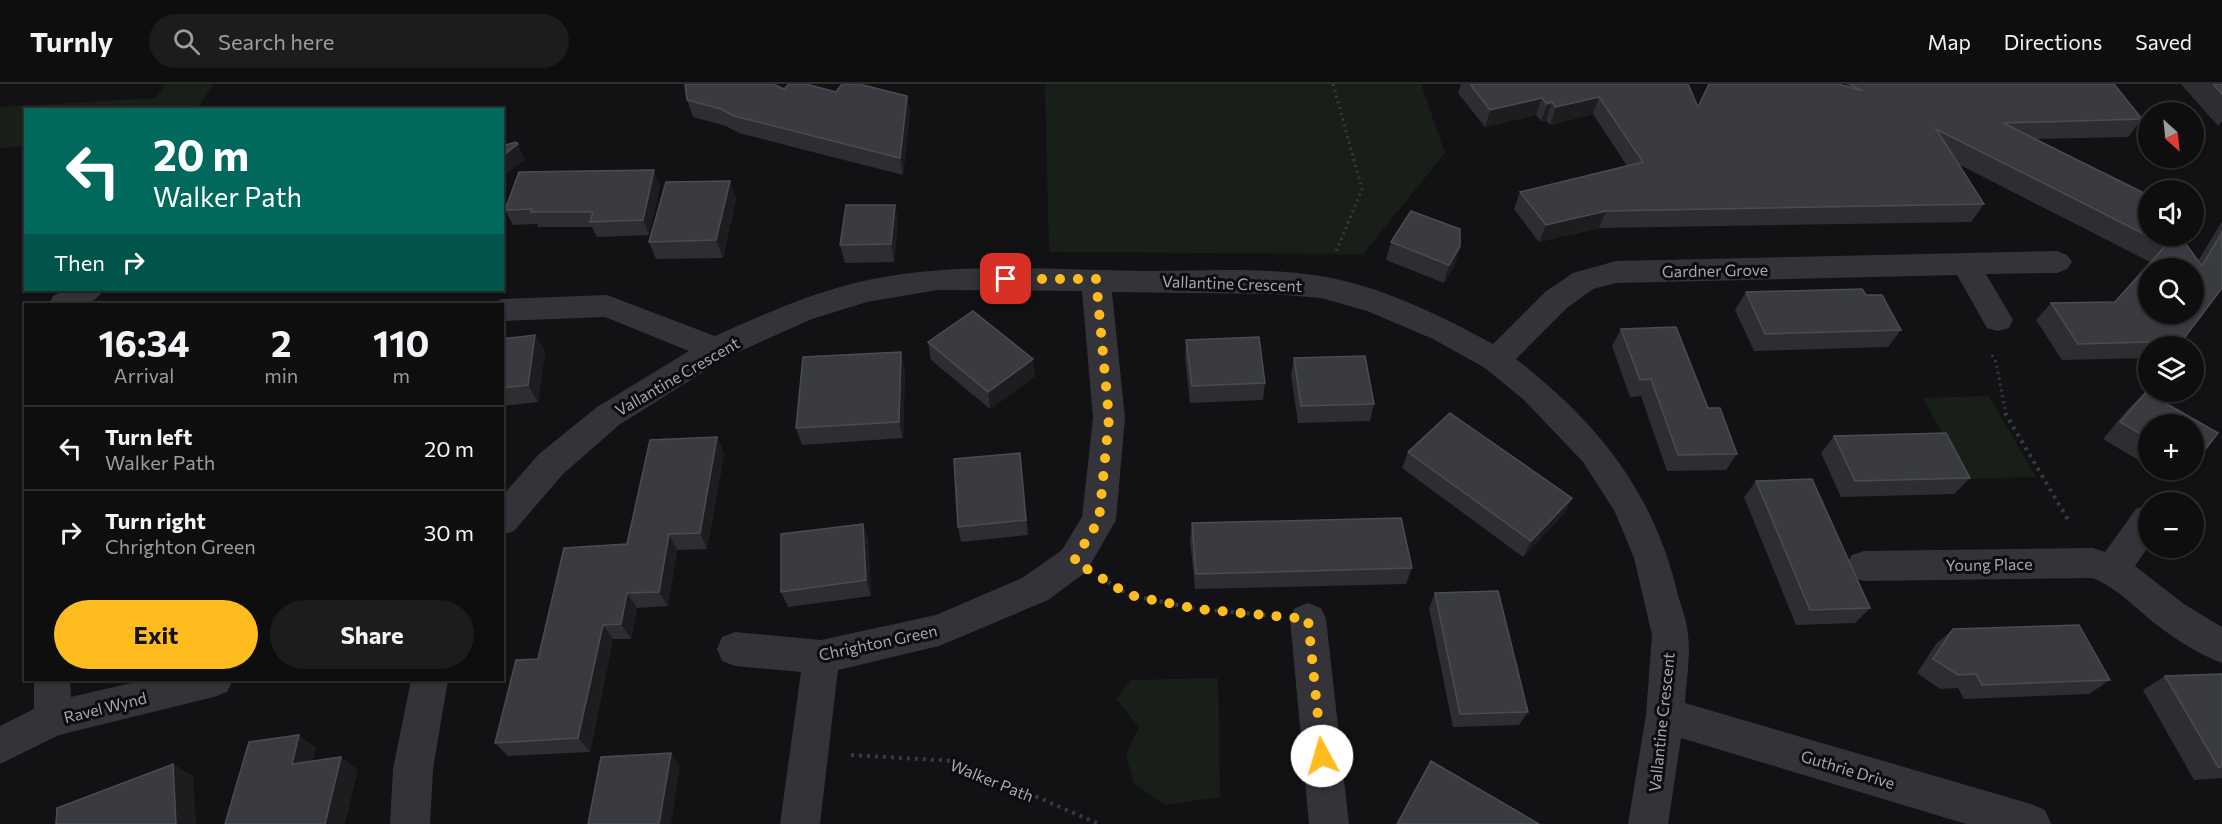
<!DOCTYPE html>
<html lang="en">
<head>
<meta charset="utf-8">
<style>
  body { margin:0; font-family:Commissioner,sans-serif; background:#1c1c1d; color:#f1f3f6; height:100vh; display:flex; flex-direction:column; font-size:22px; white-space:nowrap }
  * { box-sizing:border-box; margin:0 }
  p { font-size:20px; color:#9b9c9e }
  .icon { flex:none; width:33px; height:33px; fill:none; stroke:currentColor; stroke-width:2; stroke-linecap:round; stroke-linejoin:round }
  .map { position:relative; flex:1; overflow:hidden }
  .drawer { position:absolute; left:24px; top:219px; width:480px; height:378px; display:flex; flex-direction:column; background:#0e0e0f; border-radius:0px; box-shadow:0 2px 4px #0004,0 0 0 2px #2e2e2f }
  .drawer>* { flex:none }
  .banner { position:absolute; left:24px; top:24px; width:480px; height:183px; border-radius:0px; box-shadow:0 2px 4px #0004,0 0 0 2px #2e2e2f; background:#00695c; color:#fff; overflow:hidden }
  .needle { width:39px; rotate:153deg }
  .controls { position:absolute; left:2138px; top:18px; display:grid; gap:12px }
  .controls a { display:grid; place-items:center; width:66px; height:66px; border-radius:50%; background:#0e0e0f; box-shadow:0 2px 4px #0004,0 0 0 2px #2e2e2f; font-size:30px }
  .pin { position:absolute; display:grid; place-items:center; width:51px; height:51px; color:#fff; margin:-26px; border-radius:12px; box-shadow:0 3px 9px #0006 }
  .me { position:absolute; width:66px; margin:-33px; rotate:354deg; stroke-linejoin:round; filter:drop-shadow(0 0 4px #0008) }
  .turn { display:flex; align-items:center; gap:21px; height:126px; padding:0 30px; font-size:27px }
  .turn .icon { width:78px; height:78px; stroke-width:2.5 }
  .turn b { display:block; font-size:42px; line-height:51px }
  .then { display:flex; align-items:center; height:57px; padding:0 30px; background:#0003; gap:12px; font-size:22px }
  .eta { display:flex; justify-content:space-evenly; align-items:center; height:102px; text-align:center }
  .eta b { font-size:36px; font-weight:700; line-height:42px }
  .cta { display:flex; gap:12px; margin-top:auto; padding:12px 30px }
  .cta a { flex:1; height:69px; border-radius:36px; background:#ffbc1f; color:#111; font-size:24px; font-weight:700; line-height:69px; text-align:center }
  .cta a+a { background:#1c1c1d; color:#f1f3f6 }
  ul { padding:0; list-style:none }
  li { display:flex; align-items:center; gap:18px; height:84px; padding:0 30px; border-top:2px solid #2e2e2f }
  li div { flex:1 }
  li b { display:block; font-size:22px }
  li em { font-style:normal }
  header { display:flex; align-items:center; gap:36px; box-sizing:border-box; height:84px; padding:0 30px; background:#0e0e0f; border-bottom:2px solid #2e2e2f }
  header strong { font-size:28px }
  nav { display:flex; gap:33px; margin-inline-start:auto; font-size:21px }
  .search { width:420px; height:54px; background:#1c1c1d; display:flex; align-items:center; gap:15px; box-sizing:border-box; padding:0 21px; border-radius:33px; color:#9b9c9e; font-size:22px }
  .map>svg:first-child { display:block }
  .green { fill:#181f19 }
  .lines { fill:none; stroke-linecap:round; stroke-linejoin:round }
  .path-far1 { stroke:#393a40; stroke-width:3; stroke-dasharray:2 4; stroke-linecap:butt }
  .path { stroke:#393a40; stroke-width:4; stroke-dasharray:3 5; stroke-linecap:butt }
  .minor { fill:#333339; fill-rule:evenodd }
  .wall { fill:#2e2e32 }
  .shaded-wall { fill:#1d1d20 }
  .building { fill:#3a3b40; stroke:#4a4c53; stroke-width:1.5; fill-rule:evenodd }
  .route { stroke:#ffbc1f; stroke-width:10; stroke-dasharray:0 18 }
  .labels { text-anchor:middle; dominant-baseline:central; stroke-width:6; stroke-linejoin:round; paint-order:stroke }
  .street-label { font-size:16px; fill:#a2a7b6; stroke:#0d0d0f }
</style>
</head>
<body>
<header>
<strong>Turnly</strong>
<div class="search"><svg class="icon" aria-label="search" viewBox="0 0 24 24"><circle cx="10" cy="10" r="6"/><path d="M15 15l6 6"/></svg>Search here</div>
<nav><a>Map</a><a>Directions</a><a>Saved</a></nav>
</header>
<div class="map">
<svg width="2222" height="740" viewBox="0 0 2222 740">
  <rect width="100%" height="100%" fill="#121214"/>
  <g class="green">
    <polygon points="166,0 213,0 197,25 26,26 25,62 0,64 0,23 156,14"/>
    <polygon points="1045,0 1421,0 1445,69 1363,170 1049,168"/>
    <polygon points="1989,312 2036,393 1967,395 1923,314"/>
    <polygon points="1218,594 1220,713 1165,721 1134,700 1126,670 1139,643 1116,615 1131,596"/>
  </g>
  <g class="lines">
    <g class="path-far1">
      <polyline points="1333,0 1362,105 1335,170"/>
      <polyline points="1992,271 1996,278 2006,330"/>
    </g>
    <g class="path">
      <polyline points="2005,329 2070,439"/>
      <polyline points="1108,498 1129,511 1197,525 1266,531"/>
      <polyline points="851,671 954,677 1099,740"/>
    </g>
    <g class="minor">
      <path d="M2057,167L2067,171L2072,178L2067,185L2057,189L1986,190L2013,236L2009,244L1998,247L1987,244L1957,191L1616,199L1593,205L1567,224L1516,275C1598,339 1654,408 1678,511C1682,524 1687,537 1688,551C1691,572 1686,597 1685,619L2031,720L2045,726L2051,740H1966L1681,654L1668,740H1628L1646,631L1652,551L1634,474L1615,428L1583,378L1524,316L1485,284L1433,255L1367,227L1321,214L1274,210L1112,208L1125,334L1116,436L1086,488L1048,516L939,562L838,586L820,740H780L801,588L735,582L722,577L717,565L722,553L735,548L821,556L936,531L1022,494L1062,466L1082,433L1093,334L1082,207L938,206L867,218L812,235L727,273L619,341L563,390L514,447L502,451V412L539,370L597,323L689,267L605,233L502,237V220H490L502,215L607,211L715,252C765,230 815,207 868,196C958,177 1053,186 1144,187C1202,187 1263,183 1320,192C1381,202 1440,231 1493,260L1545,208L1573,189L1616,177Z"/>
      <path d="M65,206H103C92,226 69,220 49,220L53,212Z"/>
      <path d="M2148,421V463L2135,482L2184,520L2222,543V579C2199,570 2176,556 2157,541C2136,525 2117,503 2092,494L1864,497L1852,493L1846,482L1852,471L1864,467L2093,464L2105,468L2136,425Z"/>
      <polygon points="1308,519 1321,524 1326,535 1349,740 1309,740 1290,535 1295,524"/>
      <polygon points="34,596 70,596 71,613 144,596 233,596 227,608 214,613 59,651 0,680 0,642 34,625"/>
      <polygon points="411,596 448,596 433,685 430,740 390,740 393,685"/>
    </g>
  </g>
  <g class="wall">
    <polygon points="1461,0 1688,0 1698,23 1845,2 1846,0 2114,0 2142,35 2128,53 2035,55 2198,177 2222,137 2222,204 2182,257 2176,262 2148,262 2148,274 2062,276 2036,236 2051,219 2114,218 2150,178 1958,80 1984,120 1971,138 1599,144 1539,158 1514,125 1520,108 1627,82 1593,30 1550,41 1546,36 1541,37 1536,31 1485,43 1458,9"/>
    <polygon points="2181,0 2222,0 2222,37 2218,42"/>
    <polygon points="784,5 907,12 910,29 903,91 739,49 726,42 693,33 687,16"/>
    <polygon points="730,97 736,115 723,174 656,175 649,158"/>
    <polygon points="660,101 649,151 597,153 592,143 538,143 537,140 513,141 505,126"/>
    <polygon points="895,121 898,139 894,178 845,179 840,161"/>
    <polygon points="1391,158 1460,162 1455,180 1444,199 1386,176"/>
    <polygon points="1746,208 1866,211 1901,246 1888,263 1754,267 1735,226"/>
    <polygon points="1621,245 1708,324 1737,370 1726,386 1667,387 1641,312 1630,313 1612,262"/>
    <polygon points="535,251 545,268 538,318 502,322 502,255"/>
    <polygon points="1186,256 1265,299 1263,316 1190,319 1185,273"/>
    <polygon points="928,258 1035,292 990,325 931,276"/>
    <polygon points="1294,274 1374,320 1370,337 1298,339 1291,291"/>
    <polygon points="905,285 903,354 802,361 796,344"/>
    <polygon points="2146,308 2148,340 2148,382 2103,355 2128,325"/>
    <polygon points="1834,352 1970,394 1954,410 1841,413 1821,369"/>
    <polygon points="717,353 724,370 707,465 677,466 668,522 637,524 631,555 613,555 590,668 508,672 495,659 538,575 627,460"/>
    <polygon points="1408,368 1572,414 1564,430 1523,473 1402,384"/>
    <polygon points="1020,369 1028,451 961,458 958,443"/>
    <polygon points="2154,386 2187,386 2173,397"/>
    <polygon points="1756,397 1870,524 1855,539 1796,541 1744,413"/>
    <polygon points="1192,439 1412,484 1406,500 1195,505 1190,455"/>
    <polygon points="863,440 868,455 871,512 788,523 781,508"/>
    <polygon points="1435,509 1528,628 1519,641 1453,643 1429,524"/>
    <polygon points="1953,545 2110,596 2089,610 1964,615 1958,604 1940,605 1917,589 1936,560"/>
    <polygon points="2222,590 2222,694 2194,696 2143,606 2165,592"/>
  </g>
  <g class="shaded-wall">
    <polygon points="907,12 910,29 903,91 900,74"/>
    <polygon points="1599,13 1593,30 1550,41 1556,23"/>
    <polygon points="1542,14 1536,31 1485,43 1490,26"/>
    <polygon points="1552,18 1546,36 1541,37 1547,20"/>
    <polygon points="518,60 525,76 502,93 502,72"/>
    <polygon points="654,86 660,101 649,151 643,136"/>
    <polygon points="730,97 736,115 723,174 716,156"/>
    <polygon points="895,121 898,139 894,178 891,160"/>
    <polygon points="1606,127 1599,144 1539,158 1546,141"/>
    <polygon points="1460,162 1455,180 1444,199 1449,181"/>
    <polygon points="535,251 545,268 538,318 528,301"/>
    <polygon points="901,268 905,285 903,354 899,338"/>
    <polygon points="1033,275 1035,292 990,325 988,308"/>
    <polygon points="717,353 724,370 707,465 700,449"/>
    <polygon points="1572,414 1564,430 1523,473 1531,457"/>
    <polygon points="863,440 868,455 871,512 866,496"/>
    <polygon points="669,450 677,466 668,522 659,508"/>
    <polygon points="627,509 637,524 631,555 621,540"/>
    <polygon points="603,541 613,555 590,668 578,654"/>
    <polygon points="299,651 316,664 309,692 292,680"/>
    <polygon points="671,669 680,682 671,740 659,740"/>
    <polygon points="341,673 358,686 345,740 325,740"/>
    <polygon points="173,680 193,692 196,740 176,740"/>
  </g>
  <g class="building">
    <polygon points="685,0 773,0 784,5 789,0 806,0 836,8 842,0 859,0 907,12 900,74 734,32 721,25 687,16"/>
    <path d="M1470,0H1688L1698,23L1709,0H1838L1863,7L1849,0H2114L2142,35L2003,39L2148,111V152H2180L2202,182L2222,148V204L2182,257L2078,260L2051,219L2115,218L2166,161L1936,45L1984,120L1606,127L1546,141L1520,108L1643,78L1599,13L1556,23L1552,18L1547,20L1542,14L1490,26ZM2148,184H2193V230H2148Z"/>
    <polygon points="2213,0 2222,0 2222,10"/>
    <polygon points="516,58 518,60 502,72 502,62"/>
    <polygon points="654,86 643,136 590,138 593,128 531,128 532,125 505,126 519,88"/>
    <polygon points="730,97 716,156 649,158 666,98"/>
    <polygon points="846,121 895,121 891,160 840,161"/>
    <polygon points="1411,127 1460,145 1460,162 1449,181 1391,158"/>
    <polygon points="1862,205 1866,211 1882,211 1901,246 1765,250 1746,208"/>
    <polygon points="973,227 1033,275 988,308 928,258"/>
    <polygon points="1676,243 1708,324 1720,324 1737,370 1678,371 1651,295 1640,296 1621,245"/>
    <polygon points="535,251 528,301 502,304 502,255"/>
    <polygon points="1259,253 1265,299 1192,302 1186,256"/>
    <polygon points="901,268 899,338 796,344 803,273"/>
    <polygon points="1365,272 1374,320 1301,322 1294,274"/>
    <polygon points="2146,308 2218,349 2193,381 2193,340 2148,340 2148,354 2120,338"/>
    <polygon points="1450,329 1572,414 1531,457 1408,368"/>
    <polygon points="1946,349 1970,394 1855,397 1834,352"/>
    <polygon points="717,353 700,449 669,450 659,508 627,509 621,540 603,541 578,654 495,659 516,576 538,575 564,464 627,460 650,356"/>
    <polygon points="1020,369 1026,436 958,443 954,375"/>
    <polygon points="1812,395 1870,524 1810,526 1756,397"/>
    <polygon points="1401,434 1412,484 1196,490 1192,439"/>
    <polygon points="863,440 866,496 781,508 781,450"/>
    <polygon points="1498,507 1528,628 1460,630 1435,509"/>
    <polygon points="2079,541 2110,596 1982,601 1976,590 1958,591 1933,575 1953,545"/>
    <polygon points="2222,590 2222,683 2218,683 2165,592"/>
    <polygon points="299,651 292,680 341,673 325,740 225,740 249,658"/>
    <polygon points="671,669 659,740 588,740 601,673"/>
    <polygon points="1431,677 1539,740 1397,740"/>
    <polygon points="173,680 176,740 56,740 57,724"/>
  </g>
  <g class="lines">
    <polyline class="route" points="1006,195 1096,195 1109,334 1099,436 1074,477 1129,511 1197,525 1308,535 1322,672"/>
  </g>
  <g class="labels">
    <g class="street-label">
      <text transform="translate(1715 186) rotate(-1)">Gardner Grove</text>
      <text transform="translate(1232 199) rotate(2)">Vallantine Crescent</text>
      <text transform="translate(677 292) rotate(-30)">Vallantine Crescent</text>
      <text transform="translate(1989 480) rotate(-1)">Young Place</text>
      <text transform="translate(878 558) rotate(-12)">Chrighton Green</text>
      <text transform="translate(105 623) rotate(-14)">Ravel Wynd</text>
      <text transform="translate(1661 638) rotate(-84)">Vallantine Crescent</text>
      <text transform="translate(1848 685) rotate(17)">Guthrie Drive</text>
      <text transform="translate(992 696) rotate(22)">Walker Path</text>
    </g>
  </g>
</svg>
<div class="controls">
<a><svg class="needle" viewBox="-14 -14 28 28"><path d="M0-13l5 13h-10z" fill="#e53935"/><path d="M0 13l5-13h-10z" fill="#9b9c9e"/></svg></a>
<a><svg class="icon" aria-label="sound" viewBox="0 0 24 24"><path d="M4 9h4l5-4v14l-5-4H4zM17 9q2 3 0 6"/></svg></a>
<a><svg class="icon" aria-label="search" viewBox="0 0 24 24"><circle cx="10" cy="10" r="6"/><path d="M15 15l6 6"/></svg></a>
<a><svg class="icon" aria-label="layers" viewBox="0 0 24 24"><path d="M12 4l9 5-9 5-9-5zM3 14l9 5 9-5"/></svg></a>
<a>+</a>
<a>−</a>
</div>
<div class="pin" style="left:1006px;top:195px;background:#d93025"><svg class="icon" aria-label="arrive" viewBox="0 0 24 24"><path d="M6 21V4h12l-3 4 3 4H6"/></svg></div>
<svg class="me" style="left:1322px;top:672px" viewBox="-20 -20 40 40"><circle r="19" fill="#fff"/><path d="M0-13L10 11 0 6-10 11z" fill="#ffbc1f"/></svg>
<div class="banner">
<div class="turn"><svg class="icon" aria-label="left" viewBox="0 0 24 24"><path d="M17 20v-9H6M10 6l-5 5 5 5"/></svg><div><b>20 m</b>Walker Path</div></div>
<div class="then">Then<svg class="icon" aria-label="right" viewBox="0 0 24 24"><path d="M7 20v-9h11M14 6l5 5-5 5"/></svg></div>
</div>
<section class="drawer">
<div class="eta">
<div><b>16:34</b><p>Arrival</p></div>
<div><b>2</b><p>min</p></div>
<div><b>110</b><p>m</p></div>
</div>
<ul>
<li><svg class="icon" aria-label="left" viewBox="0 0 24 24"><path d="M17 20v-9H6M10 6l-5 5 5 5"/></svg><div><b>Turn left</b><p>Walker Path</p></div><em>20 m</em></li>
<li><svg class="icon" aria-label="right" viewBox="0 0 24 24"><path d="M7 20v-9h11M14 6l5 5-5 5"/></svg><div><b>Turn right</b><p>Chrighton Green</p></div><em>30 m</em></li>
</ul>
<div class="cta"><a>Exit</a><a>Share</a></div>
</section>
</div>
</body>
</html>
